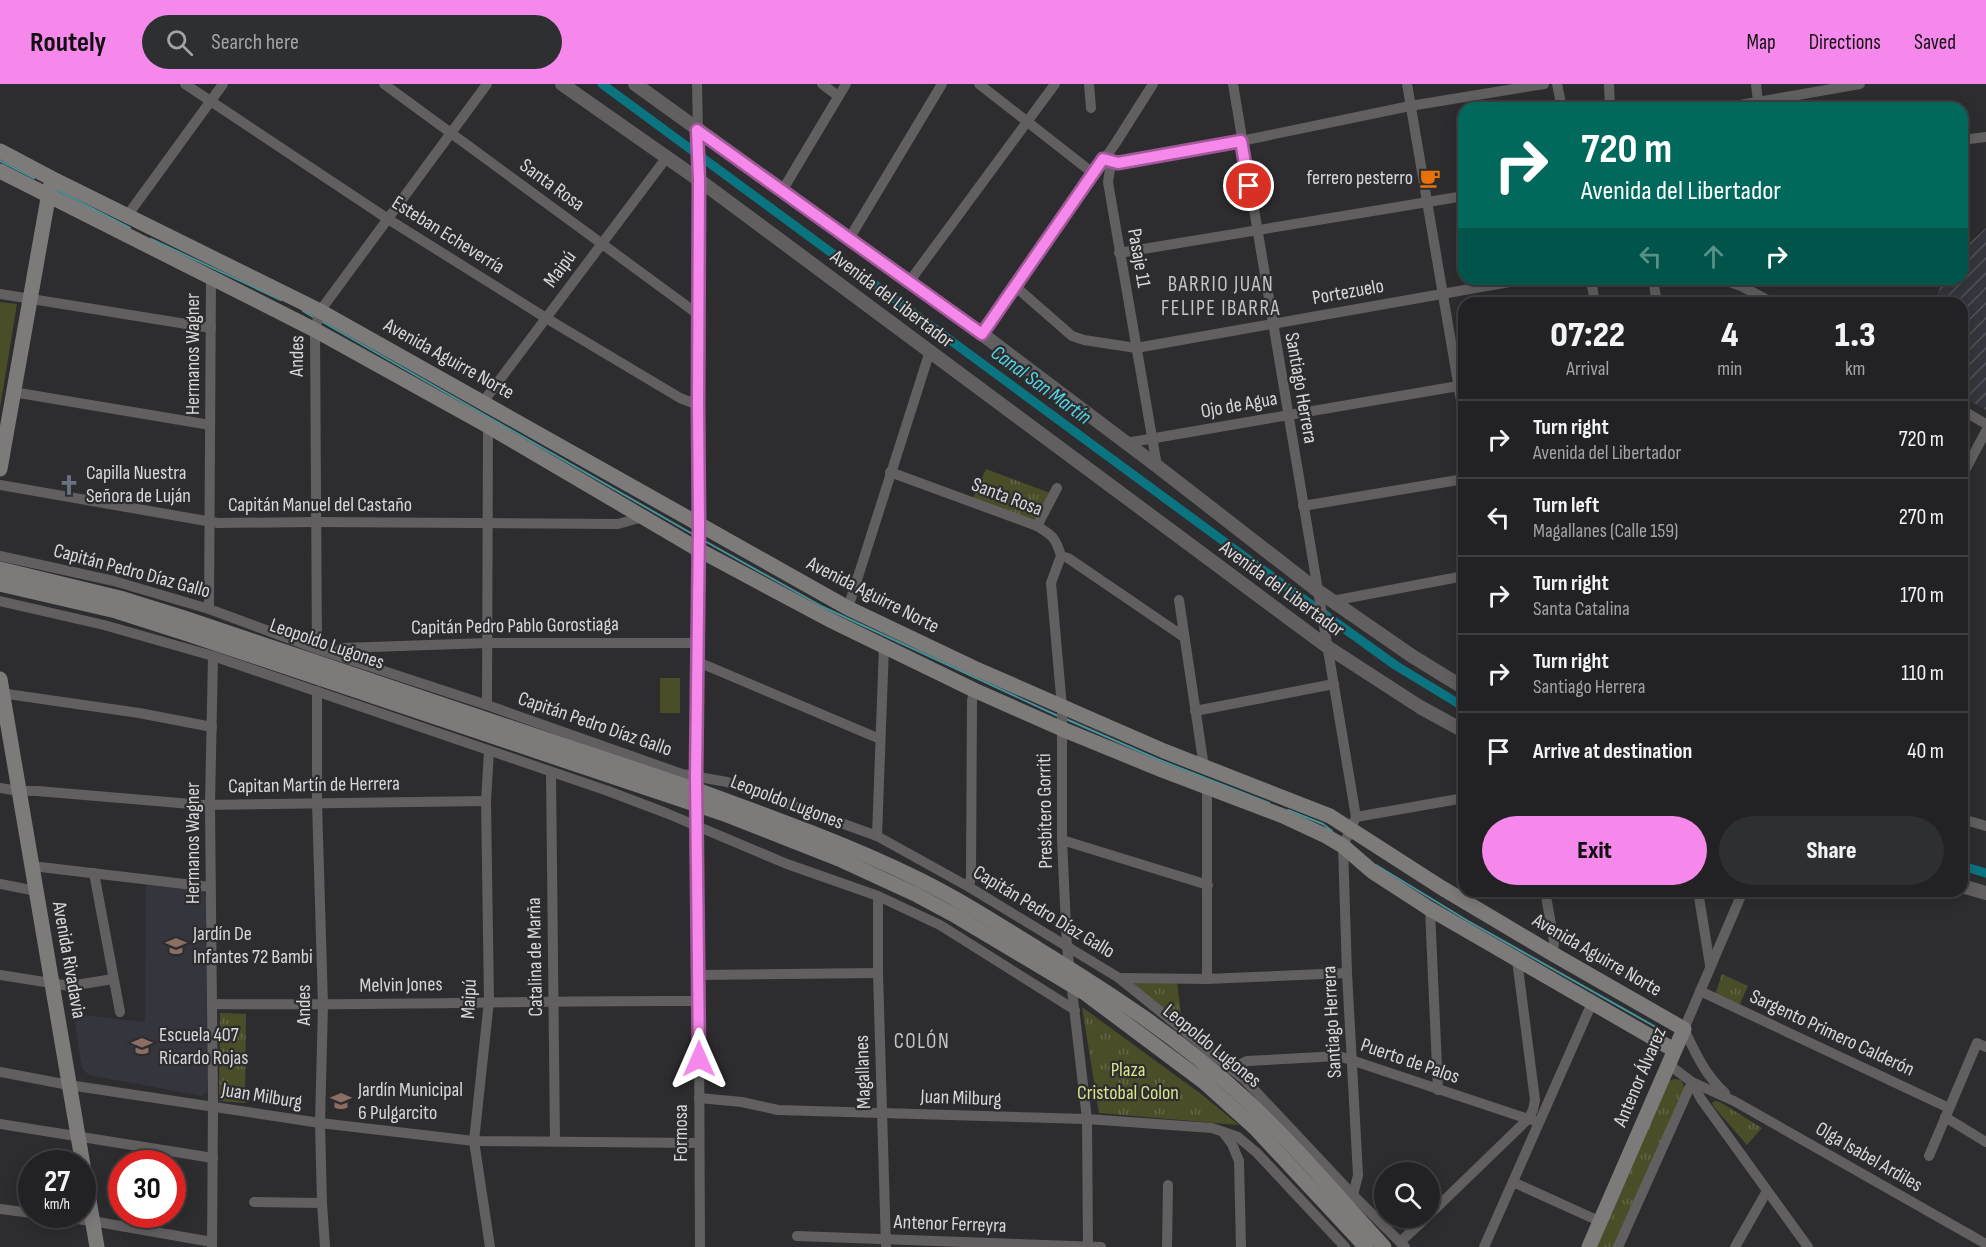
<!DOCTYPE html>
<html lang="en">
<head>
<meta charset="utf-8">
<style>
  body { margin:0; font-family:"Sofia Sans Condensed",sans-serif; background:#2e2f31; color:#f1f3f6; height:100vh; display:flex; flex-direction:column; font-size:22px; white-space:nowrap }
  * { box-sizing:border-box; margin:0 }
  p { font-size:20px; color:#a2a4a6 }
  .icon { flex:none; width:33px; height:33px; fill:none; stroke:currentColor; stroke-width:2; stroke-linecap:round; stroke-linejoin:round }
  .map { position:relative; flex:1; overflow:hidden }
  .side { position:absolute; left:1458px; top:213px; width:510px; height:600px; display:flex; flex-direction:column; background:#222224; border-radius:18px; box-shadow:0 3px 15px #0003,0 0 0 2px #3f3f41 }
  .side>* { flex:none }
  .banner { position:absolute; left:1458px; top:18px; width:510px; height:183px; border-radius:18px; box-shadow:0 3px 15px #0003,0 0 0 2px #3f3f41; background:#00695c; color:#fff; overflow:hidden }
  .fabs { position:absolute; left:1374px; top:1078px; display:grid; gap:12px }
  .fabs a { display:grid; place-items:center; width:66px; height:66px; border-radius:50%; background:#222224; box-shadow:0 3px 15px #0003,0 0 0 2px #3f3f41; font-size:30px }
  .speed { position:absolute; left:18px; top:1066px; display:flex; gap:12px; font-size:30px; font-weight:700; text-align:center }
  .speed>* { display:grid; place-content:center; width:78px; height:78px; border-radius:50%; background:#222224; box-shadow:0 3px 15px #0003,0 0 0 2px #3f3f41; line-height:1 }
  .speed small { font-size:15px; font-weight:400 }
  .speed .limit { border:9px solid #d22; background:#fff; color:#111 }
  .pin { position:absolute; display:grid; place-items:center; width:51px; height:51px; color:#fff; margin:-26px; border:3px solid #fff; border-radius:50%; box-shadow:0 2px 6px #0007 }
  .me { position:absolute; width:66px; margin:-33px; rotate:0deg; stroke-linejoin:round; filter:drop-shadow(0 0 4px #0008) }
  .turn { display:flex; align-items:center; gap:21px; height:126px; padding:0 24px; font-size:27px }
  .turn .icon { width:78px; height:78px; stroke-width:2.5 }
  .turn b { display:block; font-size:42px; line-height:51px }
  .lanes { display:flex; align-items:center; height:57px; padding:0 24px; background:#0003; justify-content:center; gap:30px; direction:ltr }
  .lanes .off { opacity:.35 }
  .eta { display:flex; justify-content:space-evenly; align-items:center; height:102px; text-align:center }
  .eta b { font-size:36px; font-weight:800; line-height:42px }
  .primary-button { display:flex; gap:12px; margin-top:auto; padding:12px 24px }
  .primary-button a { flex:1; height:69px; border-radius:36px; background:#f788eb; color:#111; font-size:24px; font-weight:800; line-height:69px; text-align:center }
  .primary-button a+a { background:#2e2f31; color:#f1f3f6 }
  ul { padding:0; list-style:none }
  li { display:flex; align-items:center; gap:18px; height:78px; padding:0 24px; border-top:2px solid #3f3f41 }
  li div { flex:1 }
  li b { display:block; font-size:22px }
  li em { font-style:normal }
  header { display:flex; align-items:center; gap:36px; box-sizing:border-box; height:84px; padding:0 30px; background:#f788eb; color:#111 }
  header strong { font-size:28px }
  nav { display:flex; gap:33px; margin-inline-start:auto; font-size:21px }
  .search { width:420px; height:54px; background:#2e2f31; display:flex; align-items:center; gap:15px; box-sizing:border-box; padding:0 21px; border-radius:33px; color:#a2a4a6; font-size:22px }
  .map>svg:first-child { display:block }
  .built { fill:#35353d }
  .industrial { fill:url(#industrial-furrows) }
  .green { fill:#494d28 }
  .park { fill:url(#park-tufts) }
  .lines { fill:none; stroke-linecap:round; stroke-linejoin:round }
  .stream { stroke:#48929c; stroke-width:2 }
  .canal { stroke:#0b7481; stroke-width:9 }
  .minor { stroke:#615f5f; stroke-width:10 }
  .tertiary { stroke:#615f5f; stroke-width:14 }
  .secondary { stroke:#7d7b7a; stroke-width:15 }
  .route-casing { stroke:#a15899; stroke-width:15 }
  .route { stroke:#f788eb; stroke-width:10 }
  .labels { text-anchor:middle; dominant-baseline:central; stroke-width:4.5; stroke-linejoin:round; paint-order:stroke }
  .poi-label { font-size:20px; fill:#d8d8da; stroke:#2d2d30; text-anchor:start }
  .street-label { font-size:20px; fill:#d8d8da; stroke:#2d2d30 }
  .park-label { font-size:20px; fill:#dae488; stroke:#2d2d30 }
  .neighbourhood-label { font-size:21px; letter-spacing:1.5px; fill:#c5c5c9; stroke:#2d2d30 }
  .water-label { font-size:21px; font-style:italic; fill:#54d7eb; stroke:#2d2d30 }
</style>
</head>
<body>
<header>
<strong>Routely</strong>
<div class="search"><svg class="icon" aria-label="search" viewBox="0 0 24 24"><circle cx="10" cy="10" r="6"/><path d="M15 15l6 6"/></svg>Search here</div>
<nav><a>Map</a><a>Directions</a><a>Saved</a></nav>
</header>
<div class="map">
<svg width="1986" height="1163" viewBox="0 0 1986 1163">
  <defs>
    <pattern id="industrial-furrows" width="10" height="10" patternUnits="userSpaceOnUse" patternTransform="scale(1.5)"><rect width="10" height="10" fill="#35353d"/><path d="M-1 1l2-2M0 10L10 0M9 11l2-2" fill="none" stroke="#525258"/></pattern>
    <pattern id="park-tufts" width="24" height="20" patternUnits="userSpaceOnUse" patternTransform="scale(1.5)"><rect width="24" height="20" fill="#494d28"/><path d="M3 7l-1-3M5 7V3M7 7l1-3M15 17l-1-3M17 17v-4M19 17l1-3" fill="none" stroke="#626647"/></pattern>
  </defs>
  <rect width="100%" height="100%" fill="#2d2d30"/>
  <polygon class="built" points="148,800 202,806 206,812 207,1007 202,1012 89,991 82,984 75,939 83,931 145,938 146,804"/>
  <polygon class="industrial" points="1986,144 1986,326 1962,313 1962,219 1933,219 1944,195 1962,195 1962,166"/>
  <g class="green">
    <polygon points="0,218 17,220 0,324"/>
    <rect x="660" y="594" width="20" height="35"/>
  </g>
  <g class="park">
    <polygon points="986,385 1050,409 1035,437 973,414"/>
    <polygon points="1722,890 1748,902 1739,922 1715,911"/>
    <polygon points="1177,897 1182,939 1130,898"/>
    <polygon points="1082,923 1201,1010 1239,1041 1099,1029"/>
    <polygon points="220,929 246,930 245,1019 219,1017"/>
    <polygon points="1674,995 1681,996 1685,1004 1616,1163 1598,1163 1597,1157 1669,997"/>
    <polygon points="1715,1017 1720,1018 1762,1044 1747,1061 1714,1023 1712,1019"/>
  </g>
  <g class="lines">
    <g class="stream">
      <polyline points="0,77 34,94"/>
      <polyline points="55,105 130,144"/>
      <polyline points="151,155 281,216"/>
      <polyline points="303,227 313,233"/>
      <polyline points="321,237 696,452"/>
      <polyline points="703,456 823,523 1058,632"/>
      <polyline points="1066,635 1157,675 1269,719"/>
      <polyline points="1288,726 1323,740 1332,747"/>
      <polyline points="1376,781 1468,837 1661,946"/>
    </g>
    <g class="canal">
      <polyline points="602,0 1245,473 1395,581 1464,623"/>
      <polyline points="1962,782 1986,789"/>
    </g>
    <g class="minor">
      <polyline points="185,0 388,135 546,234 680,314 698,321"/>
      <polyline points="384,0 699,231"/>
      <polyline points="822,0 838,12"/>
      <polyline points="979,0 1094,90"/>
      <polyline points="1089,0 1091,24"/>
      <polyline points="1233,0 1356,733 1343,762 1347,889 1358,1091 1353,1111"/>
      <polyline points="1407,0 1464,334"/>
      <polyline points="1557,0 1562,24"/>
      <polyline points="1609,0 1610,24"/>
      <polyline points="1756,0 1758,18"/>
      <polyline points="1723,24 1860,0"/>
      <polyline points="1962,56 1986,53"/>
      <polyline points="1103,75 1117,79 1241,57 1410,22 1544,0"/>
      <polyline points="1111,79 1108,98 1157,382"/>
      <polyline points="782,107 846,0"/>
      <polyline points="127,132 223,0"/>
      <polyline points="849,155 942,0"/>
      <polyline points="1119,169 1464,112"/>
      <polyline points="1591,195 1595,219"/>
      <polyline points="1653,195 1657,219"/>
      <polyline points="1721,195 1741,202 1773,219"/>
      <polyline points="909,198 1055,0"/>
      <polyline points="1016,203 1072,252 1084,256 1136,264 1527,195"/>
      <polyline points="0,210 211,244"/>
      <polyline points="982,250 1115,60 1153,0"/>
      <polyline points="13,308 210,341"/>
      <polyline points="483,318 667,73"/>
      <polyline points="1962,326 1986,340"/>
      <polyline points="1126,359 1464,301"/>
      <path d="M890,388L1037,442C1052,451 1056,454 1061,472L1068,474L1184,553"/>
      <polyline points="1962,392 1986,347"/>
      <polyline points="0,401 218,439 315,438 618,440 643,433"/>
      <polyline points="1303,422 1464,395"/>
      <polyline points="1037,442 1057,404"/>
      <polyline points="0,472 114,497 209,525 317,565 487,621 682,690 727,698 877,752 969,803 1119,894 1245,996 1353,1111 1405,1163"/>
      <polyline points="1061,472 1051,499 1062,623 1062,756 1067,863 1087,1035 1088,1163"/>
      <polyline points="1179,516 1204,683"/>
      <polyline points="0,517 104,541 213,572 608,707 666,729 787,780 878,812 940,841 1075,926"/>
      <polyline points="1332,517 1464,492"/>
      <polyline points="848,524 930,267"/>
      <polyline points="209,525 211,194"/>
      <polyline points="317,565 315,246 320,227 487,0"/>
      <polyline points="334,570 342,564 487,559 698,559"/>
      <polyline points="698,578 880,655"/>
      <polyline points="317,607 317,719 323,921 320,1039 322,1119 325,1163"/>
      <polyline points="0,609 139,629 212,643"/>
      <polyline points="487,621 488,342"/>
      <polyline points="1195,627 1334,600"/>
      <polyline points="489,667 486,717 489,917 474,1057 490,1163"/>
      <polyline points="551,689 555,1057"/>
      <polyline points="697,698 699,442 698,321 699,96 697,0"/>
      <polyline points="0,704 19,707 37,707 203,721 486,717"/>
      <polyline points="698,716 700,1163"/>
      <polyline points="1356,733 1464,714"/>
      <polyline points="1962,735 1986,742"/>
      <polyline points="877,752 884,562"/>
      <polyline points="1062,756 1208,801"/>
      <polyline points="32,782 210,803"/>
      <polyline points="94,789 120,928"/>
      <polyline points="0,800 36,807"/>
      <polyline points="969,803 971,792 972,617 974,606"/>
      <polyline points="1545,807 1554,857 1553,870"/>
      <polyline points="1698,807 1710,881"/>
      <polyline points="1546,811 1569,807"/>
      <polyline points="878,812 878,889 886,1163"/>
      <polyline points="1430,825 1438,1006"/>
      <polyline points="0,891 70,902 113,895"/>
      <polyline points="699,891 878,889"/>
      <polyline points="1119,894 1207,895 1347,889"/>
      <polyline points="1207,895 1207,704"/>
      <polyline points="1700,907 1949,1024"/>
      <path d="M212,920C374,922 536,916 699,917"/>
      <polyline points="1668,980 1692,998 1701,1015 1808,1163"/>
      <polyline points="1232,985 1247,977 1339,972 1528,1035 1539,1038"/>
      <polyline points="0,988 69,1001 320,1039 474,1057 699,1059"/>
      <path d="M1725,1009C1705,991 1695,968 1684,945L1743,807"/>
      <polyline points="699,1014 742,1018 778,1026 1087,1035 1212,1044 1238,1053 1257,1069 1345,1163"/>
      <polyline points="1945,1033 1986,1058"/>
      <polyline points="0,1040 213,1074"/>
      <polyline points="1223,1048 1232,1060 1239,1077 1241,1163"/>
      <polyline points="1929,1072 1977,959 1986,963"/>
      <polyline points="1513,1098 1601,1138"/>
      <polyline points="254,1118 322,1119"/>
      <polyline points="0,1125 32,1129"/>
      <polyline points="1430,1130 1528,1035 1533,1026 1535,1016 1517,876"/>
      <polyline points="48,1131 92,1137 212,1158"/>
      <polyline points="797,1152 1101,1163"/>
      <polyline points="1400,1158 1426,1134"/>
      <polyline points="212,1163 213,1022 210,721 213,572"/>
      <polyline points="1167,1163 1168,1101"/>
      <polyline points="1484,1163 1592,919"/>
      <polyline points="1618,1163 1692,998 1734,1017 1986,1160"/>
      <polyline points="1735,1163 1767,1107"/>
    </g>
    <g class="tertiary">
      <polyline points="562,0 699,96 1329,564 1420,623 1464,647"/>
      <polyline points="635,0 982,250 1157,382 1318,507 1412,572 1464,604"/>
      <polyline points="1962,802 1986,809"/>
    </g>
    <g class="secondary">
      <polyline points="0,67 51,94 320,227 848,524 974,584 1164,667 1330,732 1442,804 1553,870 1684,945 1589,1163"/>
      <polyline points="0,87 315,246 488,342 699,466 830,536 974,606 1062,645 1162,686 1283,732 1326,752 1343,762 1373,788 1430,825 1674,966"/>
      <polyline points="0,385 50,103"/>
      <path d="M0,485L120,514L184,534L697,706C771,733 846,760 916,794C959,815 998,840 1038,865C1110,909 1182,956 1244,1014C1294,1060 1338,1113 1384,1163"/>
      <polyline points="0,500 116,527 185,549 727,731 839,775 915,810 956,832 1085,909 1204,998 1255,1044 1366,1163"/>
      <polyline points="0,595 97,1163"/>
    </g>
  </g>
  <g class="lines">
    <g class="route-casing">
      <polyline id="route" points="699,975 696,693 699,442 698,321 699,96 697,46 982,250 1103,75 1118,79 1241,57 1249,102"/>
    </g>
    <use href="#route" class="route"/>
  </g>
  <defs>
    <g id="cafe-bare" transform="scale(1.62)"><path d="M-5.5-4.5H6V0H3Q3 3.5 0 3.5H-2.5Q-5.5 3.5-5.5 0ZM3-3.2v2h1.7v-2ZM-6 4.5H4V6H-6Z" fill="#e8710a" stroke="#2d2d30" stroke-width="2.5" paint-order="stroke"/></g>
    <g id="church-bare" transform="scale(1.62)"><path d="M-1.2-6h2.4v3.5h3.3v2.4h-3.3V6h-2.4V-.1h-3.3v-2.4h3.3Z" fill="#6b7280" stroke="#2d2d30" stroke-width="2.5" paint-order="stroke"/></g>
    <g id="school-bare" transform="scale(1.62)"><path d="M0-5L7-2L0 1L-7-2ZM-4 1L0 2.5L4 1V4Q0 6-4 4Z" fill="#8d6e63" stroke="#2d2d30" stroke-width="2.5" paint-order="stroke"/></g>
  </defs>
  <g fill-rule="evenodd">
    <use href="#cafe-bare" x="1430" y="94"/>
    <use href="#church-bare" x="69" y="401"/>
    <use href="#school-bare" x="176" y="862"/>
    <use href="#school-bare" x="142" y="962"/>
    <use href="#school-bare" x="341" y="1017"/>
  </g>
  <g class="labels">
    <g class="poi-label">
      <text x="1413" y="94" text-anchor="end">ferrero pesterro</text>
      <text x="86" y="389">Capilla Nuestra<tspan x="86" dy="23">Señora de Luján</tspan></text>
      <text x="193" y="850">Jardín De<tspan x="193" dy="23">Infantes 72 Bambi</tspan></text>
      <text x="159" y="951">Escuela 407<tspan x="159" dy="23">Ricardo Rojas</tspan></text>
      <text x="358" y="1006">Jardín Municipal<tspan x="358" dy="23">6 Pulgarcito</tspan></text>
    </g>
    <g class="street-label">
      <text transform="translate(552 101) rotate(36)">Santa Rosa</text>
      <text transform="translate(448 151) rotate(32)">Esteban Echeverría</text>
      <text transform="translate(1139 174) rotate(80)">Pasaje 11</text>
      <text transform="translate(560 185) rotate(-54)">Maipú</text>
      <text transform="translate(1348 208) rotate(-10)">Portezuelo</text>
      <text transform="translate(892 215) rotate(37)">Avenida del Libertador</text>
      <text transform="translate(193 270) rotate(-90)">Hermanos Wagner</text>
      <text transform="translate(297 272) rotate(-89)">Andes</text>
      <text transform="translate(449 275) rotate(29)">Avenida Aguirre Norte</text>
      <text transform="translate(1301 304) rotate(80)">Santiago Herrera</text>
      <text transform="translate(1239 321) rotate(-10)">Ojo de Agua</text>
      <text transform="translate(1007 413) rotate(21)">Santa Rosa</text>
      <text x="320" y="421">Capitán Manuel del Castaño</text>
      <text transform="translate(132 487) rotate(15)">Capitán Pedro Díaz Gallo</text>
      <text transform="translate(1282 505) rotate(36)">Avenida del Libertador</text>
      <text transform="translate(873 511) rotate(27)">Avenida Aguirre Norte</text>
      <text transform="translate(515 542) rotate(-1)">Capitán Pedro Pablo Gorostiaga</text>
      <text transform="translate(327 560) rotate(19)">Leopoldo Lugones</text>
      <text transform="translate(595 640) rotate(19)">Capitán Pedro Díaz Gallo</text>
      <text transform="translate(314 701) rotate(-1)">Capitan Martín de Herrera</text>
      <text transform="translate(787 718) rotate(21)">Leopoldo Lugones</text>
      <text transform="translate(1045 727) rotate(-91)">Presbítero Gorriti</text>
      <text transform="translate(193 759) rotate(-90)">Hermanos Wagner</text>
      <text transform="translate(1044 828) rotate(31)">Capitán Pedro Díaz Gallo</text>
      <text transform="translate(1597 871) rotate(30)">Avenida Aguirre Norte</text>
      <text transform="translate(535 873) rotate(-91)">Catalina de Marña</text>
      <text transform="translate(69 876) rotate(80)">Avenida Rivadavia</text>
      <text transform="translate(401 901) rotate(-1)">Melvin Jones</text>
      <text transform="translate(469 915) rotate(-87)">Maipú</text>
      <text transform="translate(304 921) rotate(-90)">Andes</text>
      <text transform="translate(1332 938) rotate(-93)">Santiago Herrera</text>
      <text transform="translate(1832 949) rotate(25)">Sargento Primero Calderón</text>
      <text transform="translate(1212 962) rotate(39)">Leopoldo Lugones</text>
      <text transform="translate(1410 977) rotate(19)">Puerto de Palos</text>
      <text transform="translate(863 988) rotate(-92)">Magallanes</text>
      <text transform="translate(1640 993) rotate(-67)">Antenor Álvarez</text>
      <text transform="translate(262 1012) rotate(9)">Juan Milburg</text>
      <text transform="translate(961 1014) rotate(2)">Juan Milburg</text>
      <text transform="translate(681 1049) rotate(-90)">Formosa</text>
      <text transform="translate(1869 1073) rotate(30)">Olga Isabel Ardiles</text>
      <text transform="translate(950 1140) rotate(2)">Antenor Ferreyra</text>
    </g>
    <g class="park-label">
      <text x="1128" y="986">Plaza<tspan x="1128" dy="23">Cristobal Colon</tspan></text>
    </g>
    <g class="neighbourhood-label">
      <text x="1221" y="200">BARRIO JUAN<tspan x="1221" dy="24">FELIPE IBARRA</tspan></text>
      <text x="922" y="957">COLÓN</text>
    </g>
    <g class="water-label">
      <text transform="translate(1041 301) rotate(36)">Canal San Martín</text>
    </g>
  </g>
</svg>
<div class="fabs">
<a><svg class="icon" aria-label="search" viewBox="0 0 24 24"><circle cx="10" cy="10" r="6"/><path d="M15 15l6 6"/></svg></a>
</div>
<div class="speed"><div>27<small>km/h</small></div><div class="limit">30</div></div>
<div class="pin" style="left:1249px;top:102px;background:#d93025"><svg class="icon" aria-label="arrive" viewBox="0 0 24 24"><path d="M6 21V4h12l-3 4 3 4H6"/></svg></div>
<svg class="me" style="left:699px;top:975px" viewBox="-20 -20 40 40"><path d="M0-17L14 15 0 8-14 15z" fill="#f788eb" stroke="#fff" stroke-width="4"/></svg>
<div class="banner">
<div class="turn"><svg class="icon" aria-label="right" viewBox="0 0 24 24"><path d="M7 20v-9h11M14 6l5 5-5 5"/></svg><div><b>720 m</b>Avenida del Libertador</div></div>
<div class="lanes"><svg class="icon off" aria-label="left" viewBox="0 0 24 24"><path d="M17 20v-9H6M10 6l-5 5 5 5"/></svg><svg class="icon off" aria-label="ahead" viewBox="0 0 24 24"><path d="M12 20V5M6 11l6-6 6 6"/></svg><svg class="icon" aria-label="right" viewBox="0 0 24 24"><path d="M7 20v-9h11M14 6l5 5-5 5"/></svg></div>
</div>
<section class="side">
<div class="eta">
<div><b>07:22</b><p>Arrival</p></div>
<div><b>4</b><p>min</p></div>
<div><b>1.3</b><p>km</p></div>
</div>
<ul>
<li><svg class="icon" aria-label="right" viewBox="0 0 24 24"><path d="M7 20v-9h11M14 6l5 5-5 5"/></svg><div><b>Turn right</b><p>Avenida del Libertador</p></div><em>720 m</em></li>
<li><svg class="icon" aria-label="left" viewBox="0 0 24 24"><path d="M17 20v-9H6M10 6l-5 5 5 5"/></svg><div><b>Turn left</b><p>Magallanes (Calle 159)</p></div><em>270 m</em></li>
<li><svg class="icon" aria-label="right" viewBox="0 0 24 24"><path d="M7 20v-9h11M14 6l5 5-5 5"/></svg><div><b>Turn right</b><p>Santa Catalina</p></div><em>170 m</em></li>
<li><svg class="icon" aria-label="right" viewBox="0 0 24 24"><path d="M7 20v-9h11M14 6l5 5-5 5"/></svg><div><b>Turn right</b><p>Santiago Herrera</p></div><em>110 m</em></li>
<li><svg class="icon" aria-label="arrive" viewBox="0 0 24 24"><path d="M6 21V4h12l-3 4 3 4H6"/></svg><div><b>Arrive at destination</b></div><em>40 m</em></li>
</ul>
<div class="primary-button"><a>Exit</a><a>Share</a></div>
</section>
</div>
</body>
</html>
